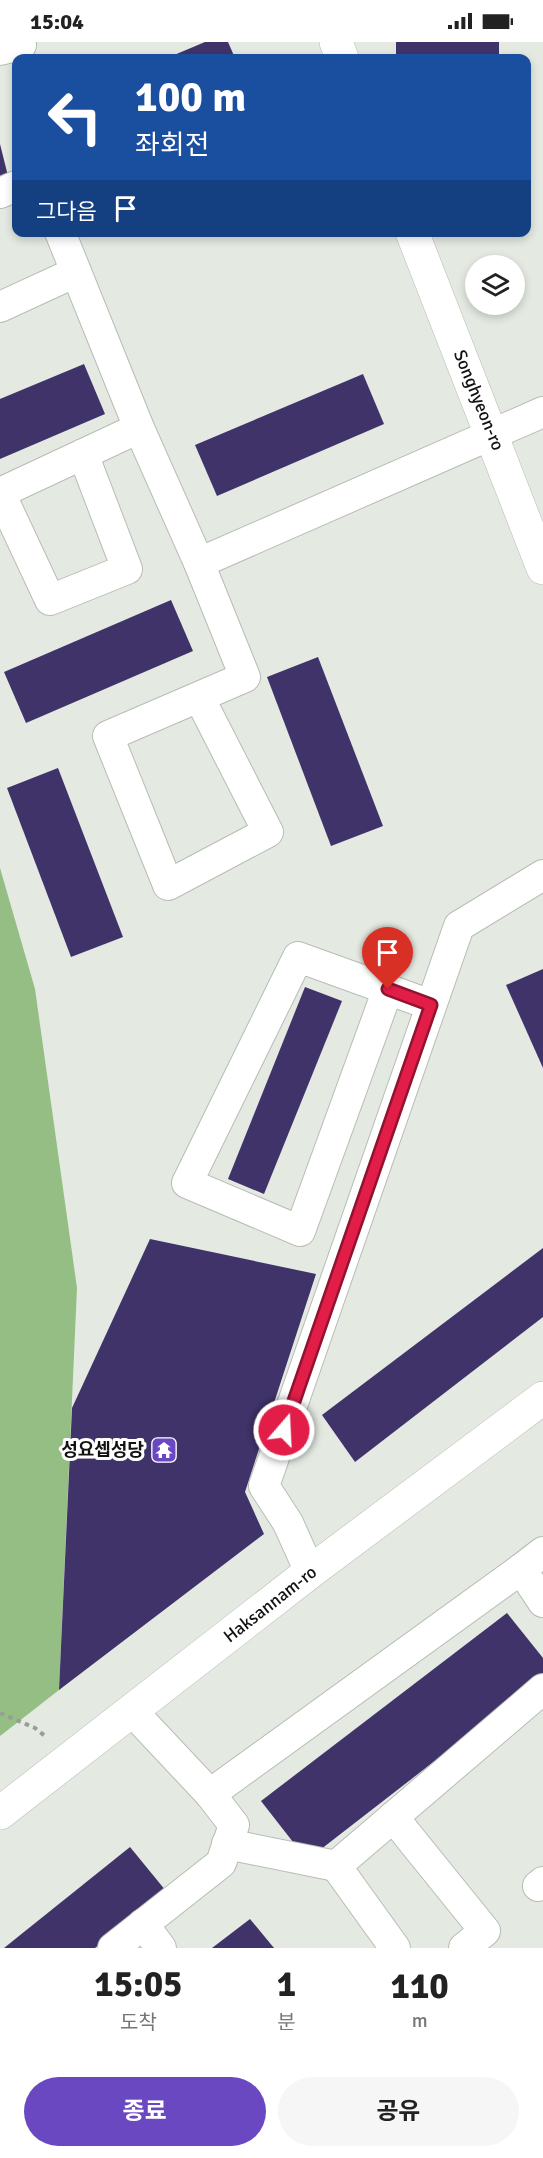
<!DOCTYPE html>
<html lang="ko">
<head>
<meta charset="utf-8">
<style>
  body { margin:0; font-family:Signika,"Noto Sans KR",sans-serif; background:#f6f6f6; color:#222; height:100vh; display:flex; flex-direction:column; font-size:22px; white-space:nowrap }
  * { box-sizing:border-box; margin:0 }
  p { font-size:20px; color:#767676 }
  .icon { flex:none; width:33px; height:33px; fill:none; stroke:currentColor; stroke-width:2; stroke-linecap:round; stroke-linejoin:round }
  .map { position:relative; height:1906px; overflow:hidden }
  .side { display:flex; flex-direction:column; background:#fff; flex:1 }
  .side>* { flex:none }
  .top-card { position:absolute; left:12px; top:12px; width:519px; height:183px; border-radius:12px; box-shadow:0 3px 9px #0003; background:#1a4fa0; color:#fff; overflow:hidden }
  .buttons { position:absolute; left:465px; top:213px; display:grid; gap:12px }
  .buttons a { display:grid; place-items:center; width:60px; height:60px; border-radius:50%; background:#fff; box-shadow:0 3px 9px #0003; font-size:30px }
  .pin { position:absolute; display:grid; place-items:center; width:51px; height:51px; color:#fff; margin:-62px -26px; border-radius:50% 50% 50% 0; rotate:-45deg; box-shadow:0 0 6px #0007 }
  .pin .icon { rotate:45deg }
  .me { position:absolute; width:66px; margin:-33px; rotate:19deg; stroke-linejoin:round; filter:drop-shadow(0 0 4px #0008) }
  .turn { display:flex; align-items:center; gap:21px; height:126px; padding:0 24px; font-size:27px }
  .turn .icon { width:78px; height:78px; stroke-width:2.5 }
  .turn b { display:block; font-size:42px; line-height:51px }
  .then { display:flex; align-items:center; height:57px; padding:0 24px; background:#0003; gap:12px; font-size:22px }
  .eta { display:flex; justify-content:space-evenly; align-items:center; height:102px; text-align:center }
  .eta b { font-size:36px; font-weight:700; line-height:42px }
  .button { display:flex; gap:12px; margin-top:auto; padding:12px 24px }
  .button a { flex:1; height:69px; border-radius:36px; background:#6a48c1; color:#fff; font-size:24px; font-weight:700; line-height:69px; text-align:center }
  .button a+a { background:#f6f6f6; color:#222 }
  .status { display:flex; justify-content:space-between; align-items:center; height:42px; padding:0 30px; background:#fff; direction:ltr }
  .status svg { height:16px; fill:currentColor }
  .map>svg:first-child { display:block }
  .forest { fill:#94be84 }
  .building { fill:#3f336a }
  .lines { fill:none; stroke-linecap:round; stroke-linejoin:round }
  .minor-casing { stroke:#b7bdb5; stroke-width:32 }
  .secondary-casing { stroke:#b7bdb5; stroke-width:34 }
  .path { stroke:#999d97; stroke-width:4; stroke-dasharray:4.5 4.5; stroke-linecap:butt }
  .minor { stroke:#fff; stroke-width:30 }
  .secondary { stroke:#fff; stroke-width:33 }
  .route-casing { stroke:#92132f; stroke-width:15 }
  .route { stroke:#e11d48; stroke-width:10 }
  .labels { text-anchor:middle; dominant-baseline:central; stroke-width:6; stroke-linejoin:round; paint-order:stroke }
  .street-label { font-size:18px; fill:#111311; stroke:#fff }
  .poi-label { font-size:18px; font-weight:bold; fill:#111311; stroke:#fff; text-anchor:end }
</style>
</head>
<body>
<div class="status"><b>15:04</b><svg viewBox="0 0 49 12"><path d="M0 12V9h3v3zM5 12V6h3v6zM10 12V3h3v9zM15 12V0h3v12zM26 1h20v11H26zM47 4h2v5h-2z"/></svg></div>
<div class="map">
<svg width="543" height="1906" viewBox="0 0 543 1906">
  <rect width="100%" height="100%" fill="#e4e9e2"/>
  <polygon class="forest" points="0,826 35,947 77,1246 59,1648 0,1694"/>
  <g class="building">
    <polygon points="205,0 228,0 235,16 167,16"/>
    <rect x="396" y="0" width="103" height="16"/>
    <polygon points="0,102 8,134 0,136"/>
    <polygon points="84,322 105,372 0,417 0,357"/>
    <polygon points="363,332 384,382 217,454 195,403"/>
    <polygon points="171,558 193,609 26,681 4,630"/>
    <polygon points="318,615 383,784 331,804 267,635"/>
    <polygon points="58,726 123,895 71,915 7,746"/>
    <polygon points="543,927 543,1026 506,943"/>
    <polygon points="305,945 342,959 264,1152 228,1137"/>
    <polygon points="150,1197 316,1232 245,1450 264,1492 59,1648 72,1366"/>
    <polygon points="543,1206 543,1275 355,1420 322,1373"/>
    <polygon points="507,1571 543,1616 543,1635 307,1818 261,1759"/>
    <polygon points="130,1805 166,1849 95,1906 4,1906"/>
    <polygon points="250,1877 274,1906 212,1906"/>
  </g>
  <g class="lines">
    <g class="minor-casing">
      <g id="minor">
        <polyline points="0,8 21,3"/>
        <polyline points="0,151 16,144"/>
        <polyline points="60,190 139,386"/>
        <polyline points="0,265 76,230"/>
        <polyline points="83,412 127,527 50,558 0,451 139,386 199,521"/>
        <polyline points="199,655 268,790 168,843 108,694 245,635 199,521 543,370"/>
        <polyline points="388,947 300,1189 187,1141 298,915 431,963"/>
        <polyline points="521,1527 543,1510"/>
        <polyline points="310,1530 288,1481 264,1444 459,884 543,833"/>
        <polyline points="210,1752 521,1527 543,1560"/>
        <polyline points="393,1775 485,1889 464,1906"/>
        <polyline points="227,1802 336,1824 543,1647"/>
        <polyline points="336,1824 395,1906"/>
        <polyline points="538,1844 543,1840"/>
        <polyline points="143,1882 161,1906"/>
        <polyline points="113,1906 221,1821 234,1783 210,1752 132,1669"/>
      </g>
    </g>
    <g class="secondary-casing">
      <g id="secondary">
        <polyline points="336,0 342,16"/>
        <polyline points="412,190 543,526"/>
        <polyline points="0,1771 310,1530 543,1356"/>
      </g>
    </g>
    <polyline class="path" points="0,1671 35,1686 45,1694"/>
    <use href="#minor" class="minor"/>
    <use href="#secondary" class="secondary"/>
  </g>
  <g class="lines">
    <g class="route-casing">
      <polyline id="route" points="284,1388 431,963 388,947"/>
    </g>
    <use href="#route" class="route"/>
  </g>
  <defs>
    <g id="temple-square" transform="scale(1.35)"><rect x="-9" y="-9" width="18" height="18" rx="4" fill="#6a48c1" stroke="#fff"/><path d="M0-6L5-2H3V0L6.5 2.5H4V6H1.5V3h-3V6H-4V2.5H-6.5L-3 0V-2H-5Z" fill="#fff"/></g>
  </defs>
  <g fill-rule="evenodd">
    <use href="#temple-square" x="164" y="1408"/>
  </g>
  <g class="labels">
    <g class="street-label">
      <text transform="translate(479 358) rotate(68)">Songhyeon-ro</text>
      <text transform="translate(270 1562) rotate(-38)">Haksannam-ro</text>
    </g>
    <g class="poi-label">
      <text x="144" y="1408">성요셉성당</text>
    </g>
  </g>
</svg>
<div class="buttons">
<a><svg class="icon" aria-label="layers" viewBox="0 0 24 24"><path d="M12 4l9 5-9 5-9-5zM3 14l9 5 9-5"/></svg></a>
</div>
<div class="pin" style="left:388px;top:947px;background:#d93025"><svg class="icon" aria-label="arrive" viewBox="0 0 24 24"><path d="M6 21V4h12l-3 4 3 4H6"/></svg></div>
<svg class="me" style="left:284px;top:1388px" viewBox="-20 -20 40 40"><circle r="17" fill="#e11d48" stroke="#fff" stroke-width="3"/><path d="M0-11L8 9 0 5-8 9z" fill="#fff"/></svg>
<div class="top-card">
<div class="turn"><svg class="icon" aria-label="left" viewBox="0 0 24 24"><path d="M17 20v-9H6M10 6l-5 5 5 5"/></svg><div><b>100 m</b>좌회전</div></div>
<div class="then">그다음<svg class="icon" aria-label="arrive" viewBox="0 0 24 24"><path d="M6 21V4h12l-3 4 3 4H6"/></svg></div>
</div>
</div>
<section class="side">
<div class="eta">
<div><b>15:05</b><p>도착</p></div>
<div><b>1</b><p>분</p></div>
<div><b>110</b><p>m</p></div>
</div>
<div class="button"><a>종료</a><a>공유</a></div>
</section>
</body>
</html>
